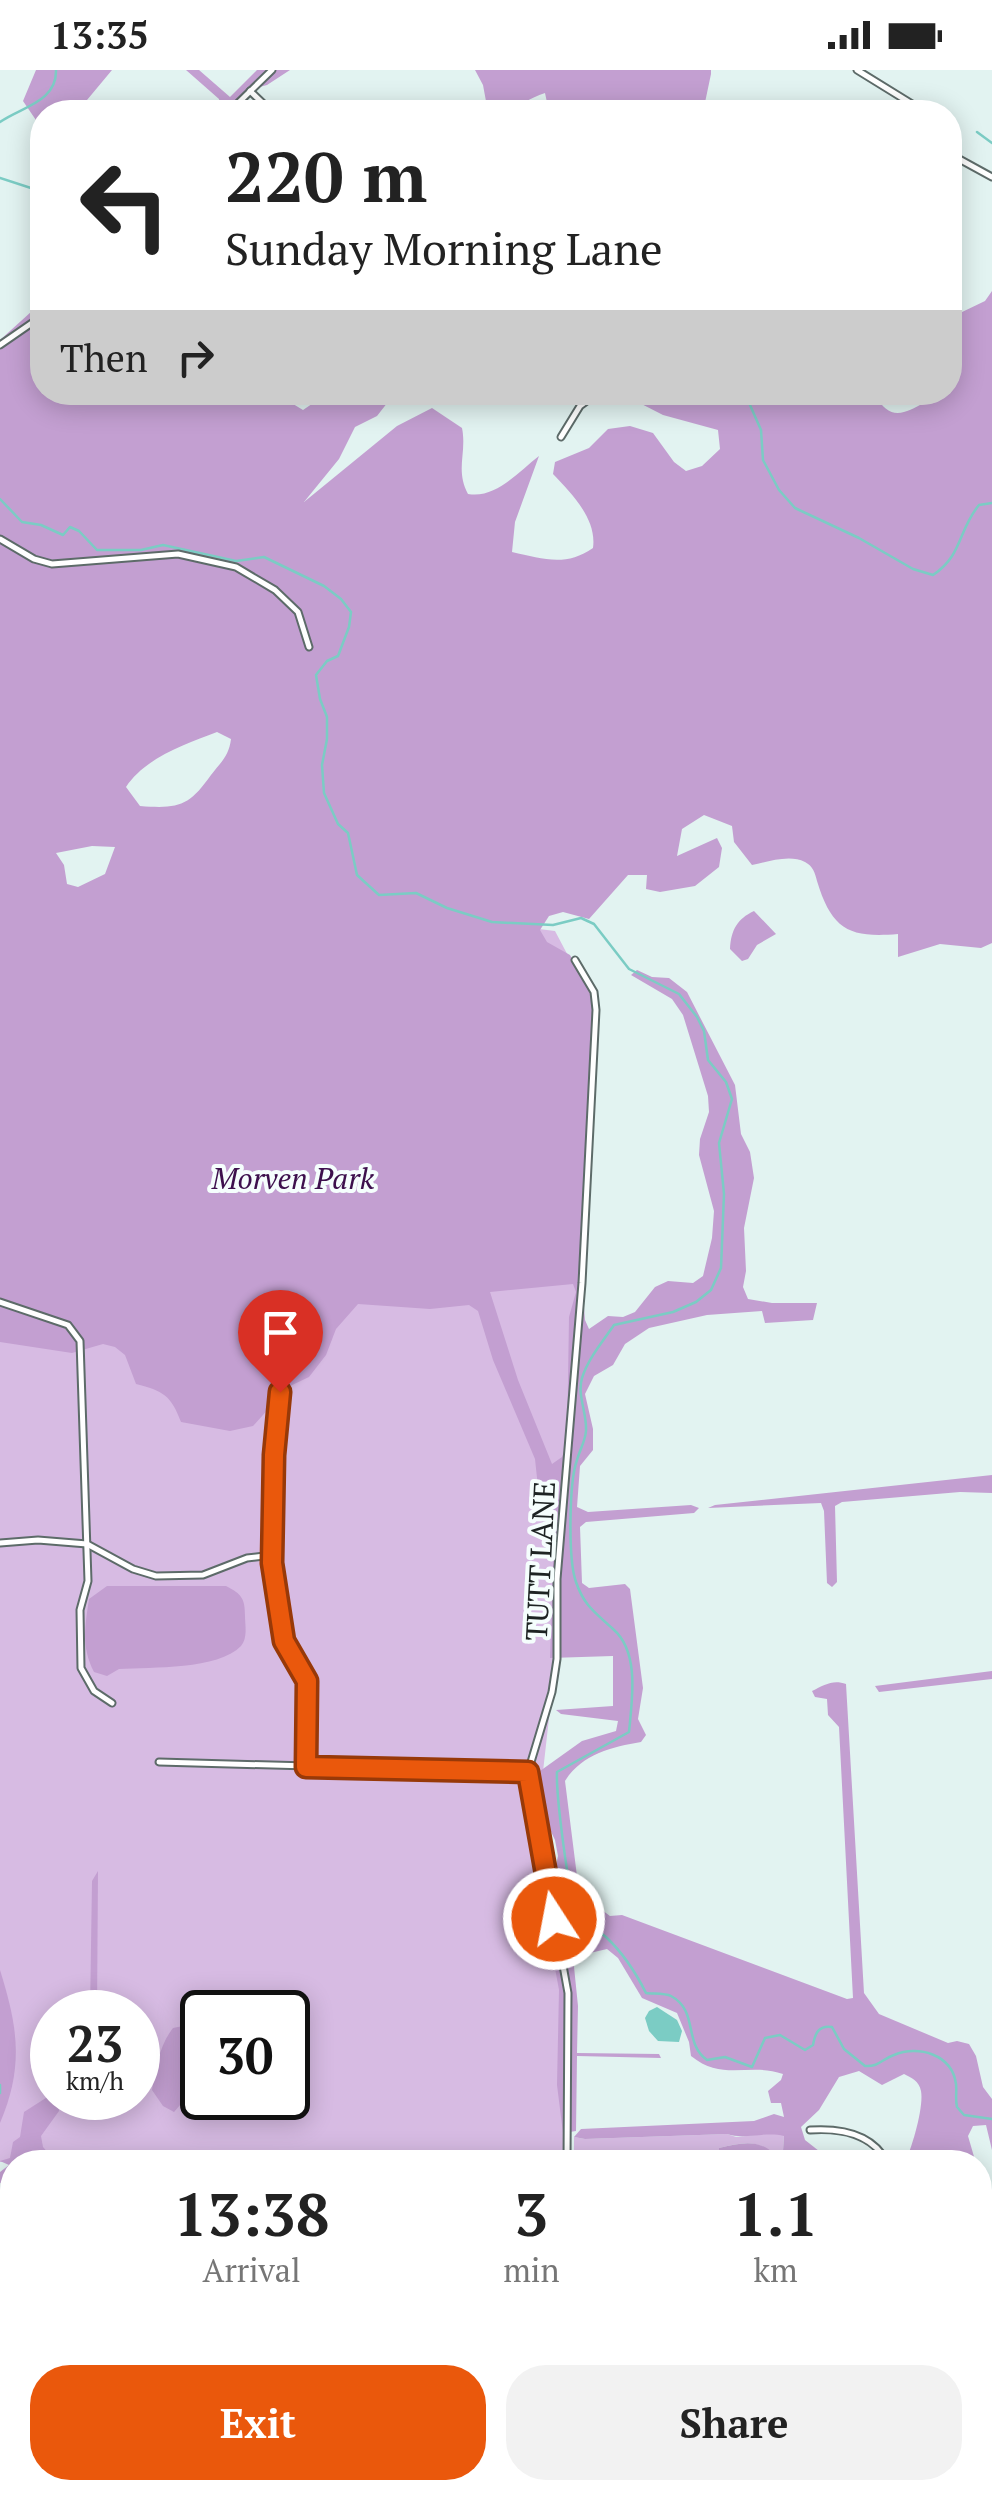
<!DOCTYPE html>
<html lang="en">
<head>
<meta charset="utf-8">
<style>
  body { margin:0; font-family:"PT Serif",serif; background:#f2f2f2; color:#222; height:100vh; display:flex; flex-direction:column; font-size:38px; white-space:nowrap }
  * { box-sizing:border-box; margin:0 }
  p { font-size:32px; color:#767676 }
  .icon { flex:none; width:55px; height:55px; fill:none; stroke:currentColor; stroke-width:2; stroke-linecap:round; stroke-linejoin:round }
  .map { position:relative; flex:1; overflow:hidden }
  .side { position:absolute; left:0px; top:2080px; width:992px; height:350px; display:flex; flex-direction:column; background:#fff; border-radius:40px 40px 0 0; box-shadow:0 5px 25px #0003 }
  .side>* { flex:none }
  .top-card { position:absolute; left:30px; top:30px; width:932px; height:305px; border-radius:40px; box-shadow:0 5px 25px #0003; background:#fff; color:#222; overflow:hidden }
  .speed { position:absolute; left:30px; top:1920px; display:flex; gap:20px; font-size:50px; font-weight:700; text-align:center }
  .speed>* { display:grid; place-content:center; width:130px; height:130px; border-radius:50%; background:#fff; box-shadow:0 5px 25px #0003; line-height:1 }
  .speed small { font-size:25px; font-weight:400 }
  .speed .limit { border:5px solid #111; border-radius:15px; background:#fff; color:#111 }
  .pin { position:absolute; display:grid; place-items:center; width:85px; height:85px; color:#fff; margin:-102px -42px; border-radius:50% 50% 50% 0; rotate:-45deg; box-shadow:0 0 10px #0007 }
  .pin .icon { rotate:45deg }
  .me { position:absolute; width:110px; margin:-55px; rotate:349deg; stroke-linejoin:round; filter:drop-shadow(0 0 8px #0008) }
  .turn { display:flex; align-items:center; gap:35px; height:210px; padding:0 30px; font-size:45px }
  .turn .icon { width:130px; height:130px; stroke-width:2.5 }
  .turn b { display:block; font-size:70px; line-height:85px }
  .then { display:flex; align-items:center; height:95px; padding:0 30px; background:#0003; gap:20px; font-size:38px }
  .eta { display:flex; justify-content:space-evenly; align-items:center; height:170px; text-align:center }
  .eta b { font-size:60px; font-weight:600; line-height:70px }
  .primary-button { display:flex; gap:20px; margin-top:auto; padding:20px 30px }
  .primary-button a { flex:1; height:115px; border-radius:40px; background:#ea580c; color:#fff; font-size:40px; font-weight:600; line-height:115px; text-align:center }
  .primary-button a+a { background:#f2f2f2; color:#222 }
  .status { display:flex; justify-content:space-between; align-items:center; height:70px; padding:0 50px; background:#fff; direction:ltr }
  .status svg { height:28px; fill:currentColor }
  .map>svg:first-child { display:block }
  .green { fill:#d7bbe3; fill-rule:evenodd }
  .forest { fill:#c39fd1; fill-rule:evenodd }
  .water { fill:#7bccc4 }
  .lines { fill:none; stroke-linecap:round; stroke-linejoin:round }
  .stream { stroke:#7bccc4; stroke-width:2.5 }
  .street-casing { stroke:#5d6b69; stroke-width:9 }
  .street { stroke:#fff; stroke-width:5 }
  .route-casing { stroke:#983908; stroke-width:25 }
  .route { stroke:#ea580c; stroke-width:18 }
  .labels { text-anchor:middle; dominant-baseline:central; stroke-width:8; stroke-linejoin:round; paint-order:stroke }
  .park-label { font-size:30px; font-style:italic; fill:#3d104d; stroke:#f5fefd }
  .street-label { font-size:30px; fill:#1d2323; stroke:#f5fefd }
</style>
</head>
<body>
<div class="status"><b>13:35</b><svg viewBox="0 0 49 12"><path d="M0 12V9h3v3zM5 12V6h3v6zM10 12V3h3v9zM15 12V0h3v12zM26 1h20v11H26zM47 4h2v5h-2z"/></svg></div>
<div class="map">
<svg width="992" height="2430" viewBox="0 0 992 2430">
  <rect width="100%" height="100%" fill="#e2f3f1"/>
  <g class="green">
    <path d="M0,735L58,856L523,857L555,861L592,931L558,1568L537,1755L543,1820L561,1911L558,1983L567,2092H0ZM52,1942H138V2028H52ZM202,1942H288V2028H202Z"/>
    <path d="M775,2063L784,2065L783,2081L774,2086C759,2068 740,2073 719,2078V2092H574V2067L585,2069L727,2064L736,2067Z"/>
    <polygon points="234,2418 575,2418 576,2430 233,2430"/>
  </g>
  <g class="forest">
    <polygon points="36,0 112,0 77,42 42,42 42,59 23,31"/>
    <polygon points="186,0 199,0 230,27 257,0 290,0 267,15 249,20 226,42 213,42 220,35 219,29"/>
    <path d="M475,0H711V4L703,42H549L545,23C522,31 513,42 488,42L483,15Z"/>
    <path d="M992,221V873L981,878L940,874L898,887V864C849,868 832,860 817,811C815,803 813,796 805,792C789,784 768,792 752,795L734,772L732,756L704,745L682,759L677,786L717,768L722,778L719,797L695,816L660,822L646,819L647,805H628L589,849L563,842L549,846L540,860L547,872L570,885L593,927L582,1213L585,1250L589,1259L608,1246L623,1247L635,1242L655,1217L668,1211L693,1213L703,1206L712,1168L714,1141L699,1085L700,1069L709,1042L708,1026L683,945L672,929L631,905L637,900L652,907L669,908L687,922L735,1015L741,1064L750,1082L754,1108L744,1158L746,1201L743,1217L748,1229L772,1233H817L813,1250L765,1253L762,1241L707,1245L649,1258L625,1274L613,1295L594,1306L585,1324L593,1359V1380L580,1396L577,1437L588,1442L691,1435L699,1438L694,1443L586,1452L580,1457L582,1513L589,1518L625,1514L630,1519L643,1618L638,1649L646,1665L641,1672C612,1677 582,1684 565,1711L579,1822L586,1836L598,1837L610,1846L622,1845L847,1929L853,1928L839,1657L828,1645L827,1629L815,1627L812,1621C824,1615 833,1609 846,1614L864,1923L879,1944L948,1973L957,1971L969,1974L976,1986L983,2017L992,2029V2080L986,2055L973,2056L968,2066L975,2090L905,2092C912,2078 924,2037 921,2021C919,2011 912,2008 904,2004L882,2015L859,2001L839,2007L819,2040L801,2057L805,2070L819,2081L821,2092H719V2078C740,2073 759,2068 775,2085L783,2081L784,2066C766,2061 745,2070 727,2064L585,2069L574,2067L581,2059L754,2051L774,2044L784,2047L781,2033H771L768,2021L781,2010L783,2004C750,1992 723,2012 691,1986L689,1972L677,1943L642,1928L618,1888L607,1879L573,1887L578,1936L577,1983L659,1984L661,1988L577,1986L576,2061L563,2063L557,2015L559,1920L552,1882L561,1884L551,1820L558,1786L555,1770L538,1735L536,1712L540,1701L582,1671L616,1661L618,1651L561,1644L556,1640L613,1636V1586L550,1588L554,1473L542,1455L535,1389L493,1290L478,1241L469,1235L430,1239L358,1234L336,1259L326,1285L309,1307L288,1317L253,1356L230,1361L181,1352C171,1325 163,1321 136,1314L125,1285L115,1277L103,1274L72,1283L0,1272V270L42,232V322L275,323L303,340L328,323H395L377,346L355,357L339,389L304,432L397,356L432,338L462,358C467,383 455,400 468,424C496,429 518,402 539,386L515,452L512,482C543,489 566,497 593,478C597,449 572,424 553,404L555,392L589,378L608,359L630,356L653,363L674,392L686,401L702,396L720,379L718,360L663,345L620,323H875C895,368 925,323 950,322V290L960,243L985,231ZM217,662L231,669C229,686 221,692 211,705C189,736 179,739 140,736L126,717C145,688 185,674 217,662ZM92,776L115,777L105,804L78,817L67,814L64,795L56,783ZM573,1214L576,1222L569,1247L567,1374L562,1387L552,1394L518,1310L490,1222Z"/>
    <path d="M754,841L776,864L757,875L748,889L742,891L730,879C731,860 737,849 754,841Z"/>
    <polygon points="992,1405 992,1423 960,1422 842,1432 835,1436 837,1512 832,1517 827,1513 824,1441 821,1433 708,1438 715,1435"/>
    <path d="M107,1516H226C242,1524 245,1529 245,1546C245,1555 248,1568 241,1576C218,1600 152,1597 119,1599L107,1606L94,1602C81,1576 85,1556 89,1529Z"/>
    <polygon points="992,1601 992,1609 879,1622 875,1616"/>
    <path d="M527,1716L544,1808L551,1882C536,1827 531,1773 523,1717Z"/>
    <polygon points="98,1801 97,1942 90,1942 92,1811"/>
    <path d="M0,1900C18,1958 24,1996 0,2053Z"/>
    <path d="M183,1956L202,1963L191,1977L193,1983L202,1987V2016L193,2020L174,2042L163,2036L152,2020C156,1998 159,1976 173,1958Z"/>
    <polygon points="49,2026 58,2031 59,2041 41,2066 43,2077 56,2092 12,2092 12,2115 0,2113 0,2102 9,2095 0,2091 10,2088 13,2072 20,2067 24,2042"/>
    <path d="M95,2418H321L316,2430H44C61,2419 78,2426 95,2418Z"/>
    <polygon points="508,2418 567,2418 567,2430 507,2430"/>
  </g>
  <polygon class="water" points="657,1937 677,1950 682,1961 679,1972 658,1971 649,1961 645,1948 649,1941"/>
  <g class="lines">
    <g class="stream">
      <path d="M0,52C21,37 57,32 56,0"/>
      <polyline points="977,62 992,73"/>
      <polyline points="0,108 34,119"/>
      <path d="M750,335L761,360L763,390L779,420L795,438L859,468L913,499L933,505C963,485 958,460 979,435L992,433"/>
      <path d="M0,429L22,452L41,455L63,465L70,457L79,461L97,480H141L163,475L236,491L264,487L324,516L341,529L351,542L349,557L338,586L327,591L316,605L320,629L327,647V669L322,695L324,723L338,754L348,763L357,805L379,825L416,823L447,838L492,852L553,855L581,848L594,854L629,899L679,924L697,947L704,961L708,990L726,1012L732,1029L719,1073L724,1124L721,1198L711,1220L696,1232L673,1242L614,1255C603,1271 588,1289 582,1308C577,1326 587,1342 586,1361C585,1372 580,1379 577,1390C569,1412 568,1490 576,1512C584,1536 596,1543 613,1559C640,1582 632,1630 629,1662L557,1702C556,1722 568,1827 577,1840C585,1851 596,1859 606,1867C623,1883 636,1903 646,1923C653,1924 665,1923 671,1926C699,1941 683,1973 707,1990L725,1987L752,1997L765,1968L780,1965L805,1980L813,1975C815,1964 818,1955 832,1957L844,1979L865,1996C879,1997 882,1989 894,1985C918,1975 952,1984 956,2014C957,2022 955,2028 957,2037L964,2045L992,2049"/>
      <polyline points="0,2015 0,2023"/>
    </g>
    <g class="street-casing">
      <g id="street">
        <polyline points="857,0 925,42"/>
        <polyline points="250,21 272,42"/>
        <polyline points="229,42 272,0"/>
        <polyline points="950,84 992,107"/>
        <polyline points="0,275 42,246"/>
        <polyline points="561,367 580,336 599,322"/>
        <polyline points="0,469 34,489 52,494 178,484 236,497 275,520 298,542 309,577"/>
        <polyline points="0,1232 68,1255 80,1271 88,1511 80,1540 81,1598 94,1621 112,1633"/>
        <polyline points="280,1322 274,1385 272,1493 284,1571 307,1611 306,1697"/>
        <polyline points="0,1473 38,1470 87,1474 133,1499 156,1506 203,1505 247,1488 272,1485"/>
        <polyline points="159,1692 528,1702"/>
        <path d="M810,2060C841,2058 872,2063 887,2092"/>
        <polyline points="567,2092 568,1923 528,1702 552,1622 557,1589 557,1509 582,1213 596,940 594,922 575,890"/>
        <polyline points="980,2183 992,2188"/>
        <polyline points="575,2418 575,2430"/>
        <polyline points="736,2430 741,2418"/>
      </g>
    </g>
    <use href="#street" class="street"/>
  </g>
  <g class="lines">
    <g class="route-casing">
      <polyline id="route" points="280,1322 274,1385 272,1493 284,1571 307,1611 306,1697 528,1702 554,1849"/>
    </g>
    <use href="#route" class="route"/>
  </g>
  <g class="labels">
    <g class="park-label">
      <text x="293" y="1108">Morven Park</text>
    </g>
    <g class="street-label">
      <text transform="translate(540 1491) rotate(-87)">TUTT LANE</text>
    </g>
  </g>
</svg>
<div class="speed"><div>23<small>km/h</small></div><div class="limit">30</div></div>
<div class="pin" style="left:280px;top:1322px;background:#d93025"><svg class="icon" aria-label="arrive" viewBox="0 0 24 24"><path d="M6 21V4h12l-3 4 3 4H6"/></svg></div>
<svg class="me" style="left:554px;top:1849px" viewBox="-20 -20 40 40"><circle r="17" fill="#ea580c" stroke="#fff" stroke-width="3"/><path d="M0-11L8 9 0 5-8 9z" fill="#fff"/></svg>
<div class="top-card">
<div class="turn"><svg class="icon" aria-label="left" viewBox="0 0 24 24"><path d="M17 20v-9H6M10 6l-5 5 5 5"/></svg><div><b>220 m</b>Sunday Morning Lane</div></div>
<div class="then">Then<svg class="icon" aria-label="right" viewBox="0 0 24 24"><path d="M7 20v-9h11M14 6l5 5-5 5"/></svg></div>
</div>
<section class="side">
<div class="eta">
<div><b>13:38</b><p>Arrival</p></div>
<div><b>3</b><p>min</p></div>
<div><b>1.1</b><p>km</p></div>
</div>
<div class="primary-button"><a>Exit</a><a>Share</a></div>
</section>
</div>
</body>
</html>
